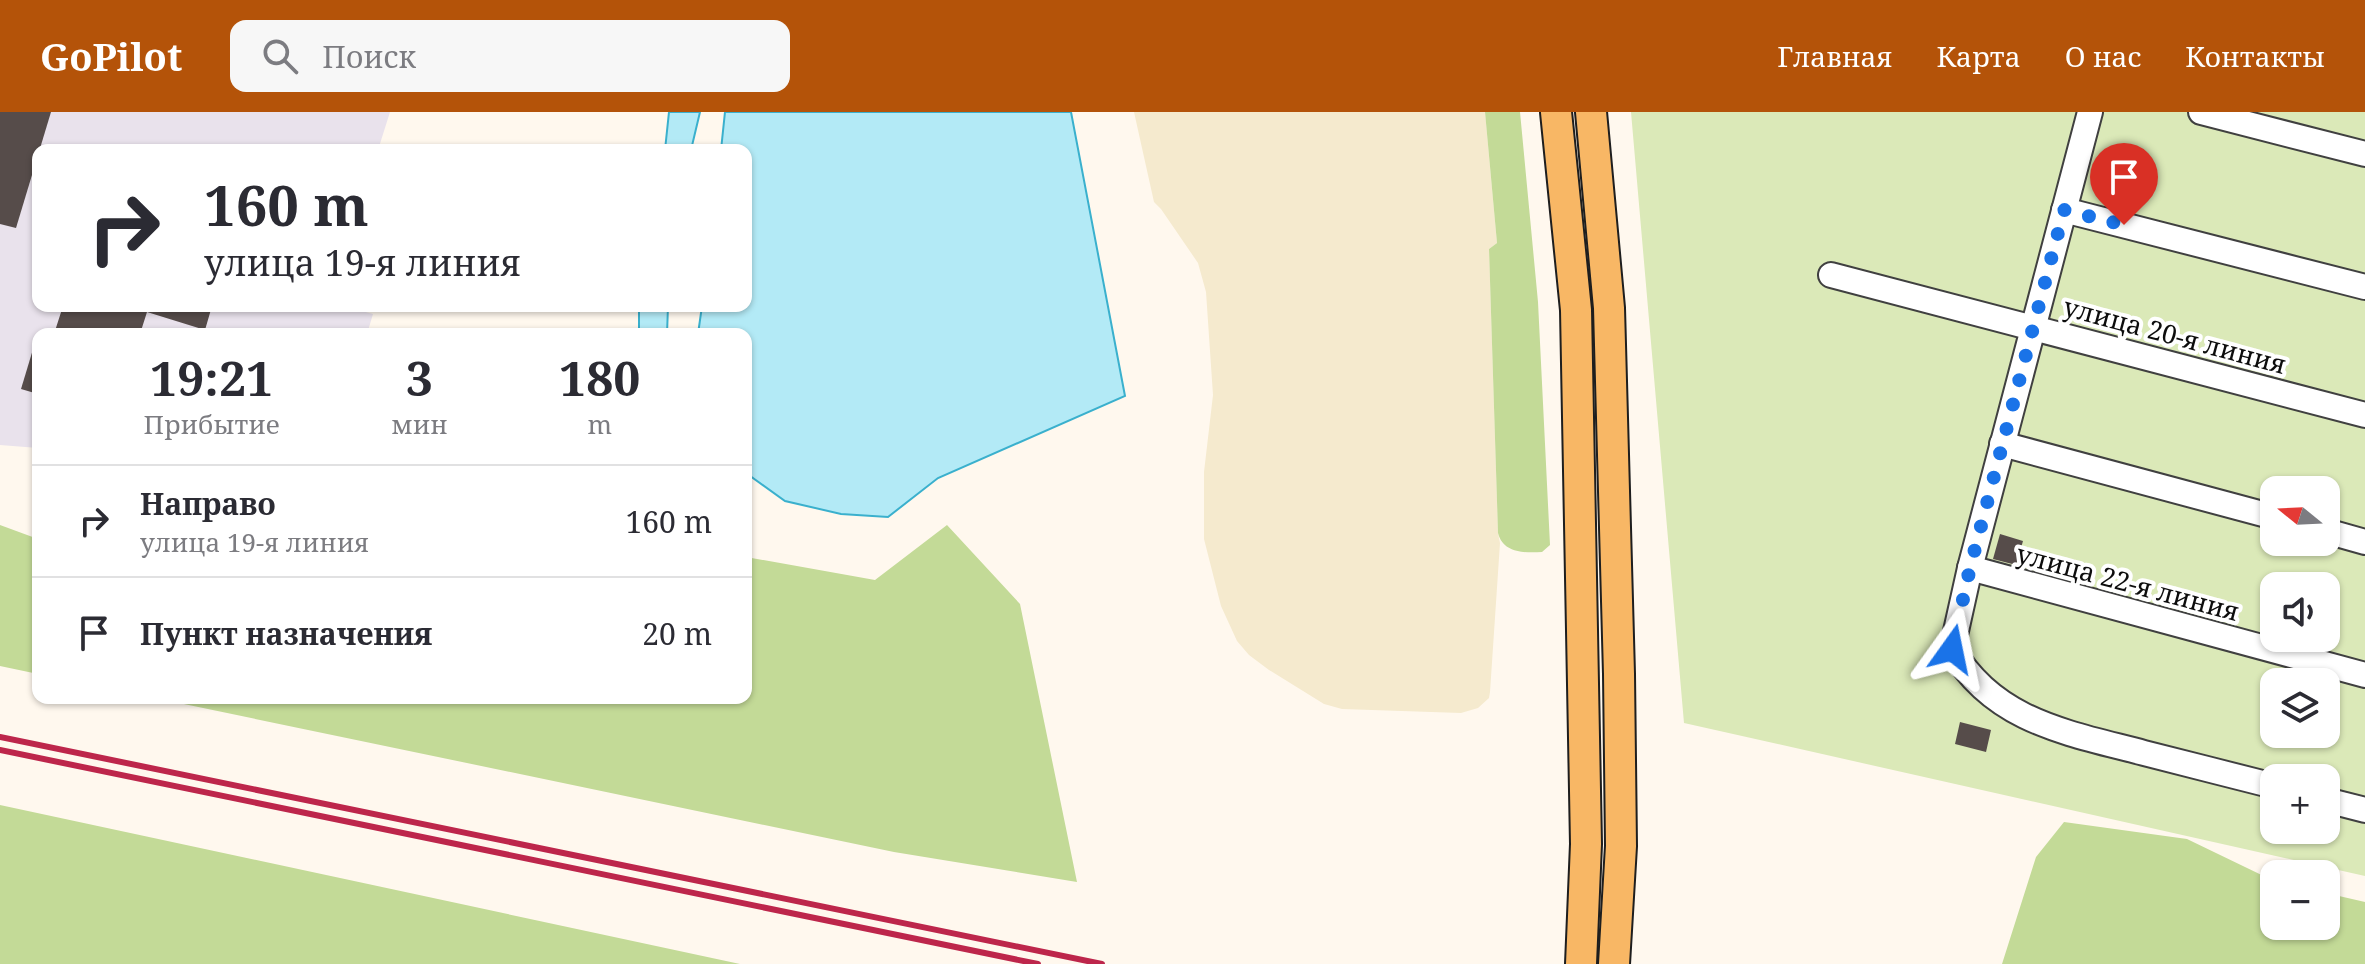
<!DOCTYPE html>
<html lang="ru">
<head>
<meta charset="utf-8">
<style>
  body { margin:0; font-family:"Noto Serif",serif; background:#f7f7f7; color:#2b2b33; height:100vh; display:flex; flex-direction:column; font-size:30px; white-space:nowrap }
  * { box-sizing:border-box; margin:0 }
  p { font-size:26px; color:#7c7c81 }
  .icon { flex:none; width:44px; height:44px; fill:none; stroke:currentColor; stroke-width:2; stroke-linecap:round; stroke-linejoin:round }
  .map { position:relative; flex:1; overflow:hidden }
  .details { position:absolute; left:32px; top:216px; width:720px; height:376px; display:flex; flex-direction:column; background:#fff; border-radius:16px; box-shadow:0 2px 6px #0004 }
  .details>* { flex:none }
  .hud { position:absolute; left:32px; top:32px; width:720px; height:168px; border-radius:16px; box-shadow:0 2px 6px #0004; background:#fff; color:#2b2b33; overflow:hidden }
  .needle { width:52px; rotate:288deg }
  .controls { position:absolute; left:2260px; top:364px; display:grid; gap:16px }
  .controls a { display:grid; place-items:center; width:80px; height:80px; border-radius:16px; background:#fff; box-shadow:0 2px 6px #0004; font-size:40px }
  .pin { position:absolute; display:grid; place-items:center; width:68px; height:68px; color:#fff; margin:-82px -34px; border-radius:50% 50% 50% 0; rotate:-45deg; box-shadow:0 0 8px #0007 }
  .pin .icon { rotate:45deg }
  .me { position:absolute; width:88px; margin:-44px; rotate:12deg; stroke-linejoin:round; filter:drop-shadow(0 0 6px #0008) }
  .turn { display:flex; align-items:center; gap:28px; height:168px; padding:0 40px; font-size:36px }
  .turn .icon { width:104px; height:104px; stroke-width:2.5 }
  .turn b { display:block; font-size:56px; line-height:68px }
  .eta { display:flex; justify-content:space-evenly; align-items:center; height:136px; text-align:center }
  .eta b { font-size:48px; font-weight:700; line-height:56px }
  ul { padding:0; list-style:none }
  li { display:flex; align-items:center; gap:24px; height:112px; padding:0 40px; border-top:2px solid #e1e1e2 }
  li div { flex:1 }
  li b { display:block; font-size:30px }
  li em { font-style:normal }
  header { display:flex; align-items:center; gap:48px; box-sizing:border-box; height:112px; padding:0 40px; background:#b45309; color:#fff }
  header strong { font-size:38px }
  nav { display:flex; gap:44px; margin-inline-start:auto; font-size:28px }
  .search { width:560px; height:72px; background:#f7f7f7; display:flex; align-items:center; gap:20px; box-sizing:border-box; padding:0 28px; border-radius:16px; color:#7c7c81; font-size:30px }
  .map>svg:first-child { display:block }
  .industrial { fill:#e9e2ec }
  .farmland { fill:#f5eace }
  .green { fill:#dbe9b8; fill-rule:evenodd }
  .forest { fill:#c3da97 }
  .water { fill:#b3eaf6; stroke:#3ab0cd; stroke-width:2 }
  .building { fill:#564c4a }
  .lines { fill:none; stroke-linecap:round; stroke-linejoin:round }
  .minor-casing { stroke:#404040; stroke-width:28 }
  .major-casing { stroke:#1e1e1e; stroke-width:34 }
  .minor { stroke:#fff; stroke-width:24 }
  .major { stroke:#f8b765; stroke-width:30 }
  .rail { stroke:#bd264b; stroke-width:6 }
  .route { stroke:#1a73e8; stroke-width:14; stroke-dasharray:0 25.2 }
  .labels { text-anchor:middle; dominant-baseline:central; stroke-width:8; stroke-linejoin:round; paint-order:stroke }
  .street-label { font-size:26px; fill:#0d0d0d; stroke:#fff }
</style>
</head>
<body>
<header>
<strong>GoPilot</strong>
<div class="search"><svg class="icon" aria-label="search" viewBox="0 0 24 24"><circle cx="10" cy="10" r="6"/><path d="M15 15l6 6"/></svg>Поиск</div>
<nav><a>Главная</a><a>Карта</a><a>О нас</a><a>Контакты</a></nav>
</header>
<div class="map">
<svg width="2365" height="852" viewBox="0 0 2365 852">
  <rect width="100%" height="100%" fill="#fff8ee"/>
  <polygon class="industrial" points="0,0 390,0 378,38 38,38 38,194 344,194 373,202 367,222 38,222 38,336 0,333"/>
  <polygon class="farmland" points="1134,0 1485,0 1497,131 1489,137 1498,421 1500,431 1490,580 1489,586 1478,596 1461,601 1342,597 1324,592 1269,558 1249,543 1237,529 1221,494 1204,427 1204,360 1213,283 1206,180 1198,151 1161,97 1154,90"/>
  <path class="green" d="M1631,0H2365V764L1684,611ZM2274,378H2326V430H2274ZM2274,474H2326V526H2274ZM2274,570H2326V622H2274ZM2274,666H2326V718H2274Z"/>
  <g class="forest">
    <path d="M1485,0H1520L1538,190L1550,433L1542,440C1524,441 1503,441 1498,421L1489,137L1497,131Z"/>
    <polygon points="0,413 38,427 38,562 0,554"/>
    <polygon points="947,413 1020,492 1077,770 894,740 155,586 746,586 746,445 875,468"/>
    <polygon points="0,693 740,852 0,852"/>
    <polygon points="2064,710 2187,727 2274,769 2274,814 2326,814 2326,781 2365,790 2365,852 2002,852 2036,745"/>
  </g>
  <g class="water">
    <polygon points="669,0 700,0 691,38 665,38"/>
    <polygon points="725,0 1071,0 1125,284 938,366 888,405 841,402 785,389 746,361 746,222 698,222 702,194 746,194 746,38 721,38"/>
    <polygon points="639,194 668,194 667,222 639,222"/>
  </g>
  <g class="building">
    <polygon points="0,0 51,0 16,116 0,112"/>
    <polygon points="63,194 212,194 205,218 147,200 140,222 54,222"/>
    <polygon points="34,234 38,235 38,282 21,277"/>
    <polygon points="2000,422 2023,429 2016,453 1993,447"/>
    <polygon points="1960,610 1991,618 1986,640 1955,632"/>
  </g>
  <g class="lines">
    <g class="minor-casing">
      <g id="minor">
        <path d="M2090,0L1970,456L1952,537C1994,610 2069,621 2144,641C2187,652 2231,663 2274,674"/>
        <polyline points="2201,0 2365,42"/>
        <polyline points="2064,98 2365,175"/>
        <polyline points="1831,163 2365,303"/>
        <polyline points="2002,332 2274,405"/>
        <polyline points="2326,419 2365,430"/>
        <polyline points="1970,456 2365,563"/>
        <polyline points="2326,688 2365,698"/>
      </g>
    </g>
    <g class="major-casing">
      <g id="major">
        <polyline points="1556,0 1576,198 1586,732 1581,852"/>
        <polyline points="1591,0 1609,196 1619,562 1621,734 1614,852"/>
      </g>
    </g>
    <use href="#minor" class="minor"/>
    <use href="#major" class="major"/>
    <g class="rail">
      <polyline points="0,625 1102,852"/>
      <polyline points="0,638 1038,852"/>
    </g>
  </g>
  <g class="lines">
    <polyline class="route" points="1952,537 1970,456 2064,98 2124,113"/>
  </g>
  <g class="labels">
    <g class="street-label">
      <text transform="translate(2175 223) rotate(15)">улица 20-я линия</text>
      <text transform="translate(2128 470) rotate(15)">улица 22-я линия</text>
    </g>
  </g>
</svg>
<div class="controls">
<a><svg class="needle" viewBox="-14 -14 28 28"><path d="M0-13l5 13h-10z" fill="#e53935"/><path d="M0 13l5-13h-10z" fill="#7c7c81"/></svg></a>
<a><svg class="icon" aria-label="sound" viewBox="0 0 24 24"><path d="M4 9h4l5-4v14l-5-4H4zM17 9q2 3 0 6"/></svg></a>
<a><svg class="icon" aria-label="layers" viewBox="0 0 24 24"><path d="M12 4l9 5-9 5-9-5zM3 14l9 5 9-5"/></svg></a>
<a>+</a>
<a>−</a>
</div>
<div class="pin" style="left:2124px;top:113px;background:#d93025"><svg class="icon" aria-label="arrive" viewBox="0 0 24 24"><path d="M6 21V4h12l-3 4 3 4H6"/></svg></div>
<svg class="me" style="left:1952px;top:537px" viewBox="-20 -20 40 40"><path d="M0-17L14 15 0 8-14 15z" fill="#1a73e8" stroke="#fff" stroke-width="4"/></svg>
<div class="hud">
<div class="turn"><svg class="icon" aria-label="right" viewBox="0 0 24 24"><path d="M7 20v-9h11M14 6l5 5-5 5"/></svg><div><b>160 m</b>улица 19-я линия</div></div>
</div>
<section class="details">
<div class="eta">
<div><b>19:21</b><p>Прибытие</p></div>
<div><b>3</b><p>мин</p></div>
<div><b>180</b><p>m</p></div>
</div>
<ul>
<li><svg class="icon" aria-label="right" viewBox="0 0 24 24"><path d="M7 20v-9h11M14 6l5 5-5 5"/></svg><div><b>Направо</b><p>улица 19-я линия</p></div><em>160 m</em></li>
<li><svg class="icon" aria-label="arrive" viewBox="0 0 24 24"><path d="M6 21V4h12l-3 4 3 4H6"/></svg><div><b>Пункт назначения</b></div><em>20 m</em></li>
</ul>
</section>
</div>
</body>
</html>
